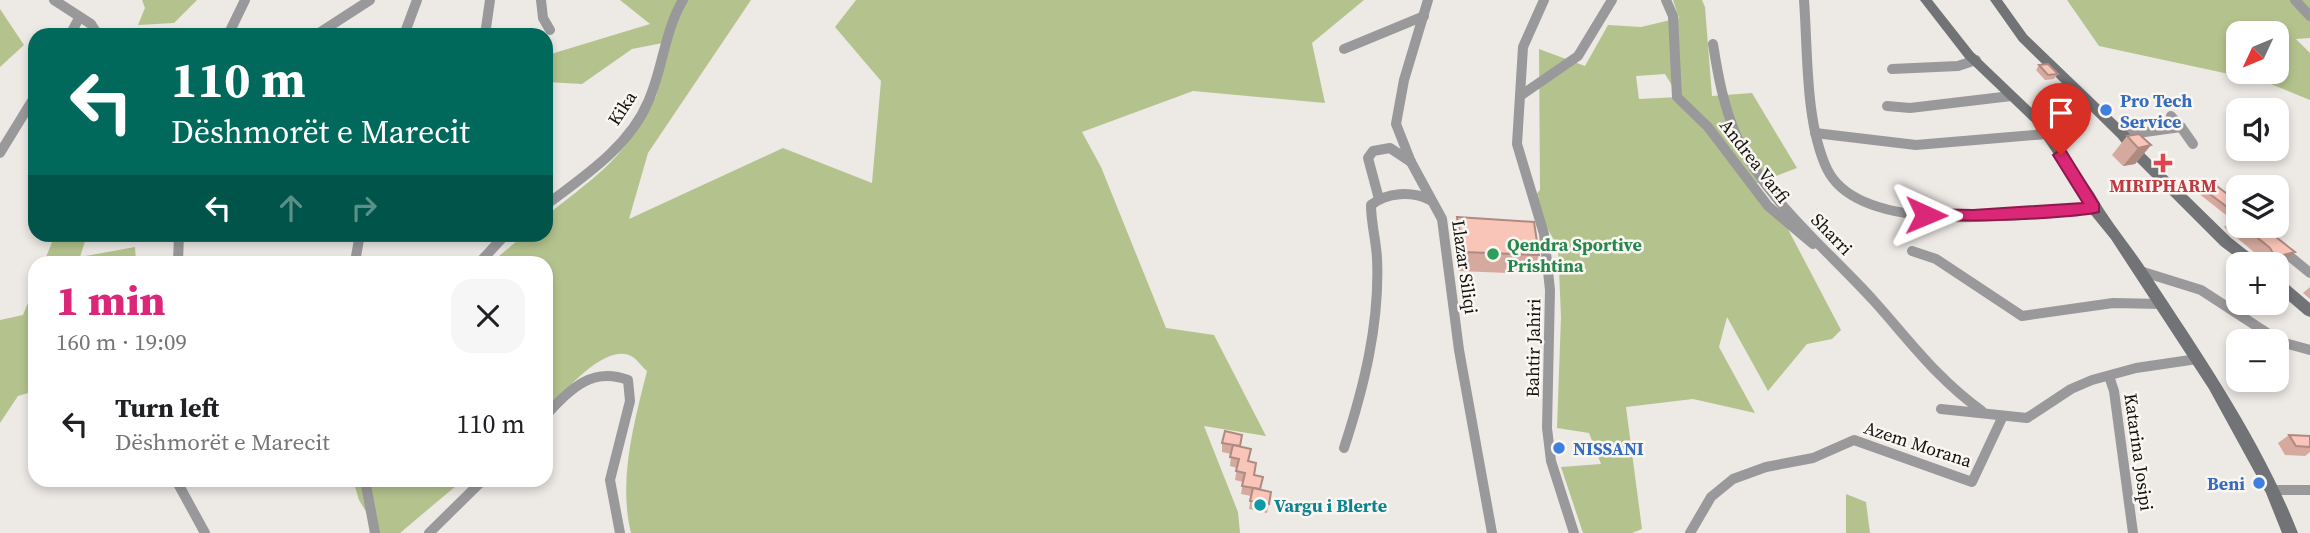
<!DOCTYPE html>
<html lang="en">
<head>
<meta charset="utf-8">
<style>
  body { margin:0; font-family:"Source Serif 4",serif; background:#f6f6f6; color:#202124; height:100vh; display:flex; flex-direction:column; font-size:26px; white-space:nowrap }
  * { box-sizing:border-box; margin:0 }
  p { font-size:23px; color:#757577 }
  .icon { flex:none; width:38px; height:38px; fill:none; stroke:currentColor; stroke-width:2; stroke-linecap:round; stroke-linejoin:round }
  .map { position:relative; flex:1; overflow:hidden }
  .details { position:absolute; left:28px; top:256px; width:525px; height:231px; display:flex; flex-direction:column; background:#fff; border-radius:21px; box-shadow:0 4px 10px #0003 }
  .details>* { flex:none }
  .top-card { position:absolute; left:28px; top:28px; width:525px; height:214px; border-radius:21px; box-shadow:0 4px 10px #0003; background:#00695c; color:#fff; overflow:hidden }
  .needle { width:46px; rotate:226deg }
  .buttons { position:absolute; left:2226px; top:21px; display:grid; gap:14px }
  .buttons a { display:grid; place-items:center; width:63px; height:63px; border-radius:14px; background:#fff; box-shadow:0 4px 10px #0003; font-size:35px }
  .pin { position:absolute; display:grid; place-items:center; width:60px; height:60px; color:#fff; margin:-72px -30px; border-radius:50% 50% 50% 0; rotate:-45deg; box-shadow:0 0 7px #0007 }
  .pin .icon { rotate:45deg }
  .me { position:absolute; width:77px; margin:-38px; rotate:91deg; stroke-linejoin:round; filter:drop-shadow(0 0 5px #0008) }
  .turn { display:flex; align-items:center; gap:24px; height:147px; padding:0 28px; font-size:32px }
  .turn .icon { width:91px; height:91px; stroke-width:2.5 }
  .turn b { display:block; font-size:49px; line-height:60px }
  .lanes { display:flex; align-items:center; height:66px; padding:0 28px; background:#0003; justify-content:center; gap:35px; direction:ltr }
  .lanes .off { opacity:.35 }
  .round { display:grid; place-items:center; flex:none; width:74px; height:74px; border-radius:21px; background:#f6f6f6 }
  .overview { display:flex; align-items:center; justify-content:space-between; height:119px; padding:0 28px }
  h1 { font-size:42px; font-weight:800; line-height:52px; color:#db2777 }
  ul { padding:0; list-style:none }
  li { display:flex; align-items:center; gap:21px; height:98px; padding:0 28px }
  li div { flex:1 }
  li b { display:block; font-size:26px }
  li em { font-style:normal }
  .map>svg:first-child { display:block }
  .green { fill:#b4c38e; fill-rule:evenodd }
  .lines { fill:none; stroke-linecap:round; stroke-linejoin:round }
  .street { stroke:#99999b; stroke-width:10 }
  .secondary { fill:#727376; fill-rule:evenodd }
  .wall { fill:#d6a99e }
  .shaded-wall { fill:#ae8a81 }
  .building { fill:#f9c5b8; stroke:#ae8a81; stroke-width:2 }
  .route { fill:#db2777; stroke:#8e194d; stroke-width:2 }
  .shop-dot { fill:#3f7fe0; stroke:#faf7f3; stroke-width:2.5 }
  .health-dot { fill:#e0444e; stroke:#faf7f3; stroke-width:2.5 }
  .leisure-dot { fill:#2e9e5b; stroke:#faf7f3; stroke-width:2.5 }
  .culture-dot { fill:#0f9aa8; stroke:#faf7f3; stroke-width:2.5 }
  .labels { text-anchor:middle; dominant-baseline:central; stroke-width:5; stroke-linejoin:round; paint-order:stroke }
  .shop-label { font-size:18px; font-weight:bold; fill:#366cbe; stroke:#faf7f3; text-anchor:start }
  .street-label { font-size:18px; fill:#12110f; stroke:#faf7f3 }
  .health-label { font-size:18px; font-weight:bold; fill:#be3a42; stroke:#faf7f3 }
  .leisure-label { font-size:18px; font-weight:bold; fill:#27864d; stroke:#faf7f3; text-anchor:start }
  .culture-label { font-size:18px; font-weight:bold; fill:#0d838f; stroke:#faf7f3; text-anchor:start }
</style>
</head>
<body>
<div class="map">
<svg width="2310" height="533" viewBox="0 0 2310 533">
  <rect width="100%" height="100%" fill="#ede9e5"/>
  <g class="green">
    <polygon points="142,0 197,0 174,23 138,25 145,8"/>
    <path d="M620,0H751L648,153L629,219L783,148L872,183L881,81L835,27L856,0H1364L1312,43L1325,103L1193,91L1082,132L1101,167L1166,328L1214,335L1266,436L1204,426L1238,512L1240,533H631C618,480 634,423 647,371C642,367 637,359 631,356C604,343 564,393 546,410V262H492L524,235L546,234V216C574,193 606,172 627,143C638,128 640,107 656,97L668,42L632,49L582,84L546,82V44L551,54L650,24Z"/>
    <path d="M1673,0H1702L1705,7L1712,96L1752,93L1797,168L1755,184L1780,214L1841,330L1832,339L1807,344L1768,391L1727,317L1719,347L1755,413L1693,399L1626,407L1642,529L1632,533H1583L1561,467L1601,464L1589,433L1557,428L1561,317L1558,247L1531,200L1540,190L1539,49L1585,66L1608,25L1641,27L1679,18ZM1665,74L1679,97L1639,99L1636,76Z"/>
    <path d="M2067,0H2310V38L2296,39L2310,53V100L2266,82L2099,46ZM2238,33H2277V72H2238Z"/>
    <polygon points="0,9 24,45 0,67"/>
    <polygon points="55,235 87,235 80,257 135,247 136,262 44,262"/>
    <polygon points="35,286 35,391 18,396 0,423 0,320 23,315"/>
    <polygon points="353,480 463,480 400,533 379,533 359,500"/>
    <polygon points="1846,494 1866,502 1870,533 1846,533"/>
  </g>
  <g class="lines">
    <g class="street">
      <polyline points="54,0 91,24 98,35"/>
      <polyline points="541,0 543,18 550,30"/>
      <polyline points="1428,0 1404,80 1396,124 1411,162 1442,219 1459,350 1492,533"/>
      <polyline points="1544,0 1523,47 1517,144 1544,234 1550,290 1547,428 1551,461 1574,533"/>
      <polyline points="1666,0 1673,16 1677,97 1708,127 1768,206 1813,244"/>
      <path d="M1804,0C1808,52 1805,122 1827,169C1861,239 2029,214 2094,208"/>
      <polyline points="2295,0 2310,16"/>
      <polyline points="70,35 79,18"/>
      <polyline points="228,35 245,0"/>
      <polyline points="316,35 370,0"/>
      <polyline points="404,35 417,0"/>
      <polyline points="485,35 490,0"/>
      <path d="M1713,44C1718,76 1724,108 1737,137C1767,202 1827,249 1874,301C1909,340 1938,380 1982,411"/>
      <polyline points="1344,49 1424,16"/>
      <polyline points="1892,69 1958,66 1976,60"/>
      <polyline points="1520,96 1578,56 1612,0"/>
      <polyline points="1887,106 1910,108 2011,96"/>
      <polyline points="2181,127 2193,144"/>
      <polyline points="1815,133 1916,145 2046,134"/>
      <polyline points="2123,135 2181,127 2171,116"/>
      <polyline points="0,153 35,96"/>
      <polyline points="1379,199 1368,158 1373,151 1390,148 1411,162"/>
      <path d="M546,205C583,177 629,147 648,102C663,69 664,32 683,0"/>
      <polyline points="2281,249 2310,273"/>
      <polyline points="1912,251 1936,259 2022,316 2113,303 2162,304"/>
      <polyline points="178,262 179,234"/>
      <polyline points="355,262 360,234"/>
      <polyline points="480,262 506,234"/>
      <polyline points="2140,271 2201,290 2281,342 2310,350"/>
      <polyline points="2109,376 2114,391 2133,533"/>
      <polyline points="1941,409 2027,418 2071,389 2092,380 2136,368 2197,359"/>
      <path d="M546,415C570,390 591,366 628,380L630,401L610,480L620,533"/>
      <path d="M1344,448C1364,387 1380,323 1377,258C1376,240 1371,223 1371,205C1387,192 1412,191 1430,200"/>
      <polyline points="176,480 205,533"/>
      <polyline points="365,480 375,533"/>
      <polyline points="2273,490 2310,490"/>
      <polyline points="429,533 483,480"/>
      <polyline points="1690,533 1711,497 1733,479 1766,467 1813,458 1854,440 1972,482 2002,418"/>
    </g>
    <g class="secondary">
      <path d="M1920,0H1932L1973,52L2040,116L2094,193C2108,219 2131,246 2148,272C2203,356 2261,439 2298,533H2282L2266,493L2209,389L2111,239L2089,212L2083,197L2032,122L1965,58Z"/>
      <polygon points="1990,0 2002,0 2027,35 2128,132 2145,154 2231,238 2259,260 2261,264 2245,264 2221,246 2135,160 2118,138 2019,41"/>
      <polygon points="2277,278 2282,279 2310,303 2310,317 2305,315 2277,291"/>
    </g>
  </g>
  <g class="wall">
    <polygon points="2039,65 2058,74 2054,79 2045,80 2036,70"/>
    <polygon points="2127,136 2151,145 2135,164 2123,166 2112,155"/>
    <polygon points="2202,188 2238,210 2226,215 2198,193"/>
    <polygon points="2238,216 2238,226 2262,226 2285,261 2273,264 2265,264 2261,258 2224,227 2233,218"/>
    <polygon points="1457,217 1539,255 1533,274 1459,271 1452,235"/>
    <polygon points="2310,287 2310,299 2303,293"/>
    <polygon points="2289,435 2310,436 2310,452 2305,456 2285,455 2278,443"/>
    <polygon points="1222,443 1241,447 1249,461 1261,490 1271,492 1267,513 1249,509 1251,496 1241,494 1243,482 1235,480 1237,468 1230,466 1231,454 1222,452"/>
  </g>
  <g class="shaded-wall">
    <polygon points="2151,145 2135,164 2123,166 2138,148"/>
    <polygon points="2238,207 2238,210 2226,215 2231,210"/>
    <polygon points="2295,252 2285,261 2273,264 2268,264 2275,257"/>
  </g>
  <g class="building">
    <polygon points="2048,64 2058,74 2048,75 2039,65"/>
    <polygon points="2139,134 2151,145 2138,148 2127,136"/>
    <polygon points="2214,184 2238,202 2238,207 2231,210 2202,188"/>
    <polygon points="2238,216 2238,222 2233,218"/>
    <polygon points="1457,217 1534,222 1539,255 1464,252"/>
    <polygon points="2243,226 2262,226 2295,252 2275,257 2270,248"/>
    <polygon points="1225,431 1242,435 1240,446 1222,443"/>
    <polygon points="2289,435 2310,436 2310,447 2296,446"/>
    <polygon points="1233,445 1251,449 1248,461 1256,463 1254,475 1263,477 1260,489 1242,486 1245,473 1236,471 1239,459 1230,457"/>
    <polygon points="1253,488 1271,492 1269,504 1250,501"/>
  </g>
  <path class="route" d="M2061,149L2066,151L2099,204V212C2079,218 1926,226 1918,215L1926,209L1973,210L2083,203L2053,155Z"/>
  <g class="shop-dot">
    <circle cx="2106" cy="110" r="7"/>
    <circle cx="1559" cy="448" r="7"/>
    <circle cx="2259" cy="483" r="7"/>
  </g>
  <path class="health-dot" d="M2159.5 152.5h7v7h7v7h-7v7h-7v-7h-7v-7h7z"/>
  <circle class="leisure-dot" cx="1493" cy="254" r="7"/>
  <circle class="culture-dot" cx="1260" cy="505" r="7"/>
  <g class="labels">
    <g class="shop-label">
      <text x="2120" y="100">Pro Tech<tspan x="2120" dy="21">Service</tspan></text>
      <text x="1573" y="448">NISSANI</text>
      <text x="2245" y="483" text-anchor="end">Beni</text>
    </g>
    <g class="street-label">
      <text transform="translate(622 108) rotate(-57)">Kika</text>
      <text transform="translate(1755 161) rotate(52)">Andrea Varfi</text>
      <text transform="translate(1832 234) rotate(46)">Sharri</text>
      <text transform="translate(1465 267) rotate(82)">Llazar Siliqi</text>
      <text transform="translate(1533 348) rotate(-89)">Bahtir Jahiri</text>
      <text transform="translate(1918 444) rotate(18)">Azem Morana</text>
      <text transform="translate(2139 452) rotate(82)">Katarina Josipi</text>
    </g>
    <g class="health-label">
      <text x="2163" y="185">MIRIPHARM</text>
    </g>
    <g class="leisure-label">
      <text x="1507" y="244">Qendra Sportive<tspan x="1507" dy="21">Prishtina</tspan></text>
    </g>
    <g class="culture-label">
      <text x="1274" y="505">Vargu i Blerte</text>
    </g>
  </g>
</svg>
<div class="buttons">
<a><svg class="needle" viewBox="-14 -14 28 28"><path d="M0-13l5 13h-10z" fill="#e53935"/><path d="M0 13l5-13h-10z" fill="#757577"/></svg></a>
<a><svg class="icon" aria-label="sound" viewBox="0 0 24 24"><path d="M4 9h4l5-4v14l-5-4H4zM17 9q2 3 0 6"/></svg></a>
<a><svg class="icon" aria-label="layers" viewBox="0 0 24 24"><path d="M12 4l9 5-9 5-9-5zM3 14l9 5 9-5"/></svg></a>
<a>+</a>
<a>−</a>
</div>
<div class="pin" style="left:2061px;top:155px;background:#d93025"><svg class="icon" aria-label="arrive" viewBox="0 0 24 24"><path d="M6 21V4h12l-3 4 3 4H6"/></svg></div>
<svg class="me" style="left:1926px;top:215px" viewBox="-20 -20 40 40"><path d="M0-17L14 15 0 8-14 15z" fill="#db2777" stroke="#fff" stroke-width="4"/></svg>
<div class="top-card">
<div class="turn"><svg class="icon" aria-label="left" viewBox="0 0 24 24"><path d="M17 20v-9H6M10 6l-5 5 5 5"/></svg><div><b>110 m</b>Dëshmorët e Marecit</div></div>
<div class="lanes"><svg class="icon" aria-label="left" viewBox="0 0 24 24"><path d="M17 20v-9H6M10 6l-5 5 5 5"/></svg><svg class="icon off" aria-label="ahead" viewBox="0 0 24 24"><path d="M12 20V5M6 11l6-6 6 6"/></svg><svg class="icon off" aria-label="right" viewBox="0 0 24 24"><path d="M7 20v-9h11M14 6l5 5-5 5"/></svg></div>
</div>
<section class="details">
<div class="overview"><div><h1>1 min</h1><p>160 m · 19:09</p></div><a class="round"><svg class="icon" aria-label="close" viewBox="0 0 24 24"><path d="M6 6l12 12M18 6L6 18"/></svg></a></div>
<ul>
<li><svg class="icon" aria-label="left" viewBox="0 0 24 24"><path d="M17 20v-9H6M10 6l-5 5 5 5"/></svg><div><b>Turn left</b><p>Dëshmorët e Marecit</p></div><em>110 m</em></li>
</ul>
</section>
</div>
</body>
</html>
